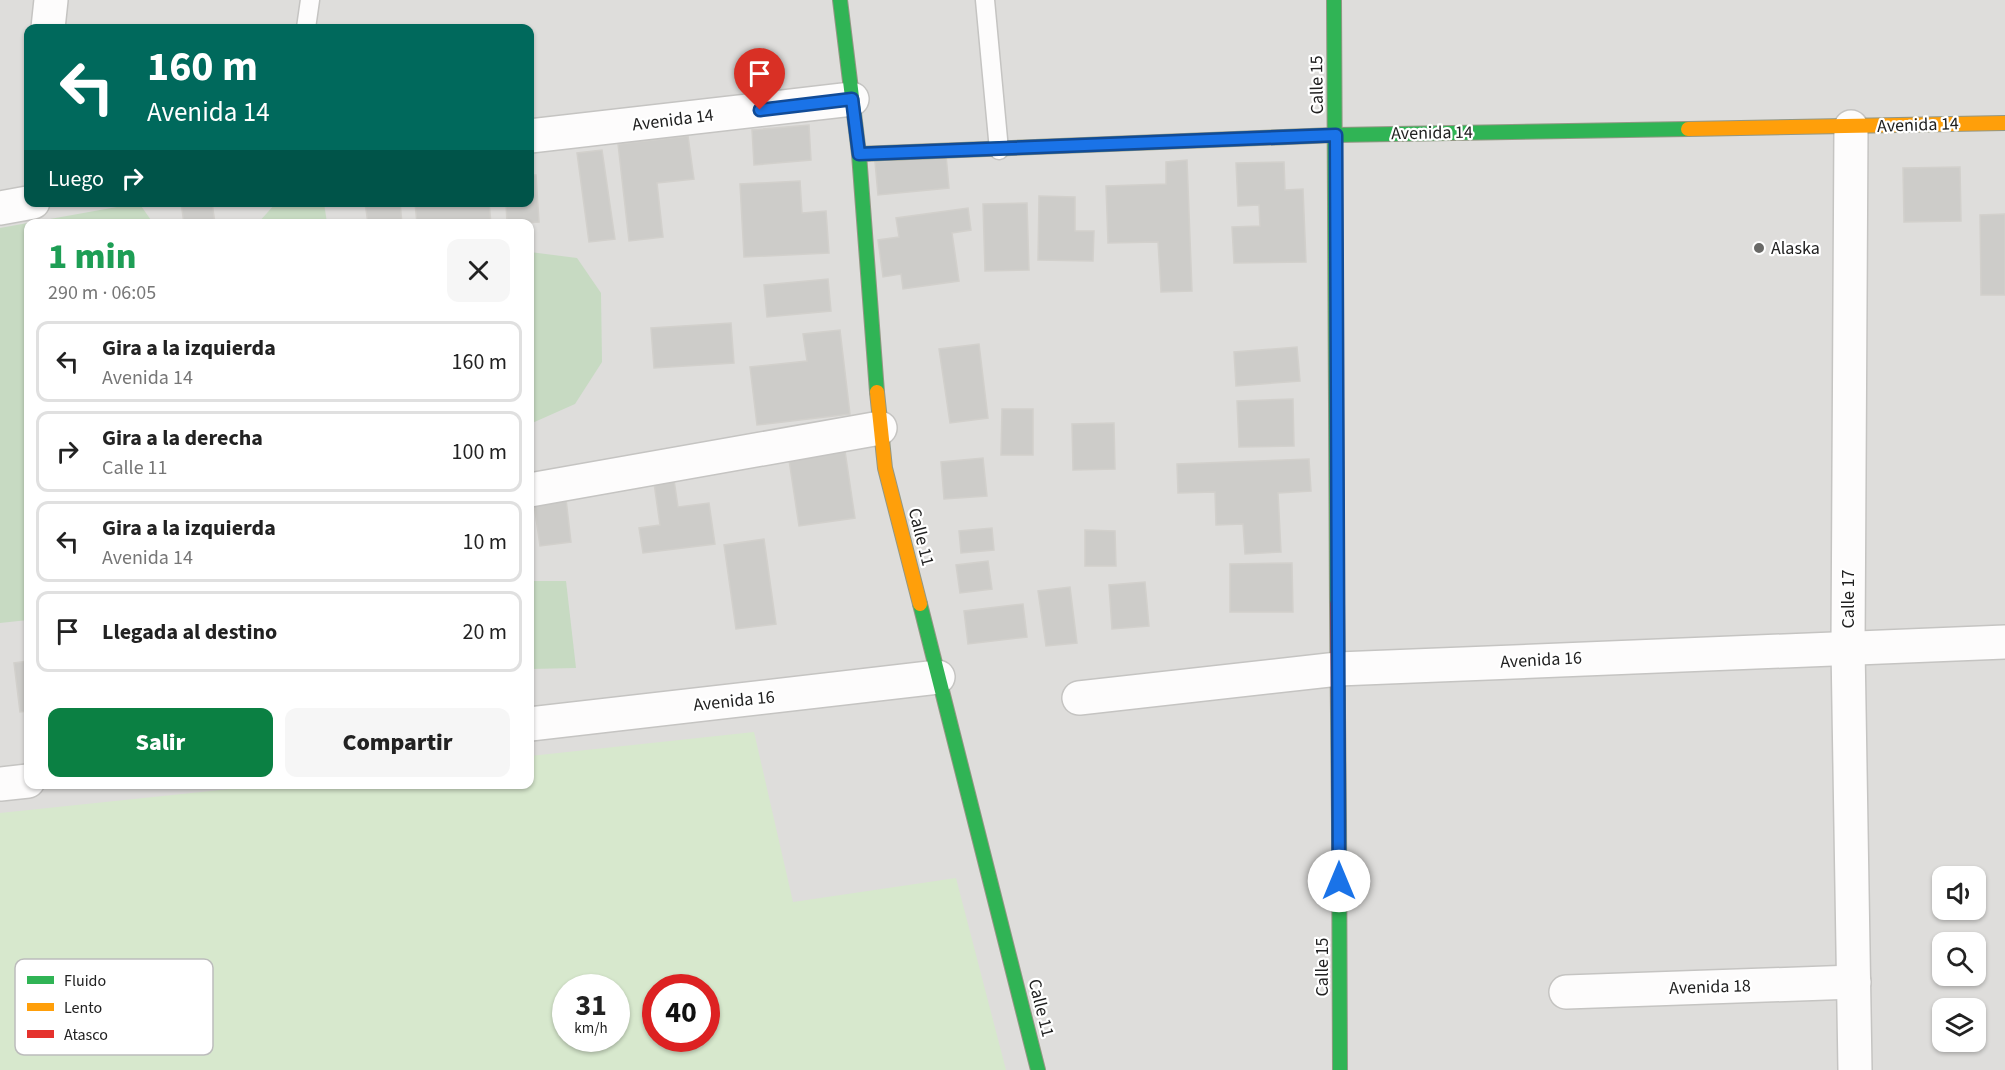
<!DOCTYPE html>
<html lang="es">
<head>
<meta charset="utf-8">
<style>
  body { margin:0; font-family:"Source Sans 3",sans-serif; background:#f6f6f6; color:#222; height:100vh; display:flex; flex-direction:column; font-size:22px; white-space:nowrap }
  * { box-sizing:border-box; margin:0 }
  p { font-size:20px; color:#767676 }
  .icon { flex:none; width:33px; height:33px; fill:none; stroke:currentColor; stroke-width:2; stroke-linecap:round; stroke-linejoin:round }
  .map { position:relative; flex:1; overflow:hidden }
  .panel { position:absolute; left:24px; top:219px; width:510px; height:570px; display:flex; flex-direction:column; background:#fff; border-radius:12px; box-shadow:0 2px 4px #0004 }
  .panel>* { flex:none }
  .top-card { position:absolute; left:24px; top:24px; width:510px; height:183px; border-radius:12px; box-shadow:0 2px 4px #0004; background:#00695c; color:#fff; overflow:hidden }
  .fabs { position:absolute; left:1932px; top:866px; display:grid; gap:12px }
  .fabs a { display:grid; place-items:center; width:54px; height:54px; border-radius:12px; background:#fff; box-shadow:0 2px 4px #0004; font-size:30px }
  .speed { position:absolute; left:552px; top:974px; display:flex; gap:12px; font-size:30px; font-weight:700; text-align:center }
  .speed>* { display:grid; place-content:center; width:78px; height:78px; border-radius:50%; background:#fff; box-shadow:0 2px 4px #0004; line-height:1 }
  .speed small { font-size:15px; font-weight:400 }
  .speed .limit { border:9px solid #d22; background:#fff; color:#111 }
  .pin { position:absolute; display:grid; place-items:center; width:51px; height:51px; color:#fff; margin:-62px -26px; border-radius:50% 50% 50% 0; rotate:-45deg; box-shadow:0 0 6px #0007 }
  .pin .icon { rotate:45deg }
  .me { position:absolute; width:66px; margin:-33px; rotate:0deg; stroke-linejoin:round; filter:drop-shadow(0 0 4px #0008) }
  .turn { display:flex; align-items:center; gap:21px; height:126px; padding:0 24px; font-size:27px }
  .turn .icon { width:78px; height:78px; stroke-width:2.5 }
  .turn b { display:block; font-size:42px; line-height:51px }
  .then { display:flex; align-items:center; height:57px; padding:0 24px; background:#0003; gap:12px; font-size:22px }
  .round { display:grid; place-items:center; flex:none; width:63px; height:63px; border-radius:12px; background:#f6f6f6 }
  .headline { display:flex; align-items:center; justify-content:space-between; height:102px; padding:0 24px }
  h1 { font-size:36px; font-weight:800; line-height:45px; color:#1e9e55 }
  .button { display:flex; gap:12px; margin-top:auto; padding:12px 24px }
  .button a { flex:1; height:69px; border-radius:12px; background:#0b8043; color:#fff; font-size:24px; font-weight:800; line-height:69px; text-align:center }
  .button a+a { background:#f6f6f6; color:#222 }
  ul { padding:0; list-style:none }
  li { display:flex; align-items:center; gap:18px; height:81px; margin:0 12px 9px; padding:0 12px; border:3px solid #e0e0e0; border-radius:12px }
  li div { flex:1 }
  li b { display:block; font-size:22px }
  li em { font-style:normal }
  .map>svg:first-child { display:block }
  .residential { fill:#dedddb; fill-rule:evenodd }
  .grass { fill:#d7e8cd; fill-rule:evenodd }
  .forest { fill:#c7dac2 }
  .building { fill:#cdccc9; stroke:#d2d0cc; stroke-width:1.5 }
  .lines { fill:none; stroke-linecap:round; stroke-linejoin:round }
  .lane-casing { stroke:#c5c4c2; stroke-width:21 }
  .street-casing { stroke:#c5c4c2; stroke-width:36 }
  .fast-casing { stroke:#939784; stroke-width:16 }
  .slow-casing { stroke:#939784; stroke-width:16 }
  .jam-casing { stroke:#939784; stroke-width:16 }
  .lane { stroke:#fdfcfc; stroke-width:18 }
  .street { stroke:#fdfcfc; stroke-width:33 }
  .fast { stroke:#30b455; stroke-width:14 }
  .slow { stroke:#ff9f0a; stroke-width:14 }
  .jam { stroke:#e5322d; stroke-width:14 }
  .route-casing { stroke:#114b97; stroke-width:15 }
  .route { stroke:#1a73e8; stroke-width:10 }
  .poi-dot { fill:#696967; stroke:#fff; stroke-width:2 }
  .labels { text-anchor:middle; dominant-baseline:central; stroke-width:4.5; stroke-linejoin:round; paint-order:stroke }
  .street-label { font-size:18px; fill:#212121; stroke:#fff }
  .poi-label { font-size:18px; fill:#212121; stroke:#fff; text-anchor:start }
  .key { fill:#fff; stroke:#bcbcbc; stroke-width:1.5 }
  .key-label { font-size:16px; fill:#212121 }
</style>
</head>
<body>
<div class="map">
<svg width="2005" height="1070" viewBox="0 0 2005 1070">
  <rect width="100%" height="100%" fill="#efeeea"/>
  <path class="residential" d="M0,0H2005V1070H0ZM28,28H530V202H28ZM28,224H530V784H28ZM1942,876H1976V909H1942ZM1942,942H1976V975H1942ZM566,987H616V1038H566ZM656,987H706V1038H656ZM1942,1008H1976V1041H1942Z"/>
  <path class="grass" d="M754,732L793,902L956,878L1006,1070H0V813L267,785L530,784V756ZM566,987H616V1038H566ZM656,987H706V1038H656Z"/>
  <g class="forest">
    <polygon points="139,203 153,223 28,224 28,620 0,623 0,228"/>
    <polygon points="276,203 324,203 327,223 258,223"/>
    <polygon points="530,252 577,258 601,293 602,362 575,404 530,424"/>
    <polygon points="530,581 566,581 576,668 530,669"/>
  </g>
  <g class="building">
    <polygon points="809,125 811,160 754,165 752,130"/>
    <polygon points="688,136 694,179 657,183 663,237 629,241 618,144"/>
    <polygon points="602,150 615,239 589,242 577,153"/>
    <polygon points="946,155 949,188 878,195 875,162"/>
    <polygon points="1187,160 1192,291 1161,292 1158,242 1108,243 1106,186 1166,184 1166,162"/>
    <polygon points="1284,162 1285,190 1303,189 1306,262 1234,263 1232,227 1260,226 1259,205 1238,206 1236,163"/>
    <polygon points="1960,167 1961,221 1904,222 1903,168"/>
    <polygon points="530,175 536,175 539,222 507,224 506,202 530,202"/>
    <polygon points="800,181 802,213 826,211 829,253 744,257 740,184"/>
    <polygon points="1039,196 1075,197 1075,231 1094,231 1093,261 1038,260"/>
    <polygon points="181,202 212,202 215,224 184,224"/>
    <polygon points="365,202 400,202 402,224 368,224"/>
    <polygon points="415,202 489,202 491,224 417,224"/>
    <polygon points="1027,203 1029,270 985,271 983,204"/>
    <polygon points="968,208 971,230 952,233 959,281 903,289 901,274 883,277 878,240 899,237 896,218"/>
    <polygon points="2005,214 2005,295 1981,295 1980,215"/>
    <polygon points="828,279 831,311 767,317 764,285"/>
    <polygon points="731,323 734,363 654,368 651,328"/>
    <polygon points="840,330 850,414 757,425 750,367 807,361 803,334"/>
    <polygon points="979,344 988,418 950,423 939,349"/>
    <polygon points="1297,347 1300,381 1236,386 1234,352"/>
    <polygon points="1293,399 1294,446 1239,447 1237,401"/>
    <polygon points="1002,409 1033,409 1033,455 1001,455"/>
    <polygon points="1114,423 1115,469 1073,470 1072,424"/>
    <polygon points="845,451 855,518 799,526 789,460"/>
    <polygon points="983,458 987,496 944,499 941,462"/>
    <polygon points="1309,459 1311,491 1278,493 1281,552 1245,554 1243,524 1216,525 1215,492 1178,493 1177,464"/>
    <polygon points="674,480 678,507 709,503 715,544 643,553 639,528 660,525 654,483"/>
    <polygon points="566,499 571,542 540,546 534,504"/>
    <polygon points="992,528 994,550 961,553 959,531"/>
    <polygon points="1085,530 1115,531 1116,566 1085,566"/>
    <polygon points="764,539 776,624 736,629 724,545"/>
    <polygon points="988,561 992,589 960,593 956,565"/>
    <polygon points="1292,563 1293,612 1230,612 1230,564"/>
    <polygon points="1145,582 1149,626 1112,629 1109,585"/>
    <polygon points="1070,587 1077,643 1046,646 1038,591"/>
    <polygon points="1023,604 1027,637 968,644 964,611"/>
    <polygon points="28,661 28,711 20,712 14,663"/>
  </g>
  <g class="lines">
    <g class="lane-casing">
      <g id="lane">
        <polyline points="985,0 999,150"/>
        <polyline points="306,28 310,0"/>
      </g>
    </g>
    <g class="street-casing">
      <g id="street">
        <polyline points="48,28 51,0"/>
        <polyline points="1851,127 1848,647 1855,1070"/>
        <polyline points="530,136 852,99"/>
        <polyline points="0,208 33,202"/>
        <polyline points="530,490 880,428"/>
        <polyline points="1079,698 1338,669 2005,642"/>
        <polyline points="530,724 938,677"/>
        <polyline points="0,784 28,781"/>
        <polyline points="1566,992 1854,982"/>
      </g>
    </g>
    <g class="fast-casing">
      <g id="fast">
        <polyline points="840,0 859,154 877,392"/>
        <polyline points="1334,0 1337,604"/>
        <polyline points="859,154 1336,135 1688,129"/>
        <polyline points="920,604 1038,1070"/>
        <polyline points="1339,822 1340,1070"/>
      </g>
    </g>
    <g class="slow-casing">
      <g id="slow">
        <polyline points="1688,129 2005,123"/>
        <polyline points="877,392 885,468 920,604"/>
      </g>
    </g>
    <g class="jam-casing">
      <polyline id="jam" points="1337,604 1339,822"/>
    </g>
    <use href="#lane" class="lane"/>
    <use href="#street" class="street"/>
    <use href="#fast" class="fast"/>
    <use href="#slow" class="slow"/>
    <use href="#jam" class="jam"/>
  </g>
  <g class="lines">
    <g class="route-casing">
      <polyline id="route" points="760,110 852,99 859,154 1336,135 1339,881"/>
    </g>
    <use href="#route" class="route"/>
  </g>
  <circle class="poi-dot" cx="1759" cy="248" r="6"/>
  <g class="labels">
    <g class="street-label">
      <text transform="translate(1317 85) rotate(-91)">Calle 15</text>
      <text transform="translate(673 120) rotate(-7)">Avenida 14</text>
      <text transform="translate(1918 125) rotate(-2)">Avenida 14</text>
      <text transform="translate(1432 133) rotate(-1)">Avenida 14</text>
      <text transform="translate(921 537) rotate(76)">Calle 11</text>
      <text transform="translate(1848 599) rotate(-90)">Calle 17</text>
      <text transform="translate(1541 660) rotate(-3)">Avenida 16</text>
      <text transform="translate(734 701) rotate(-6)">Avenida 16</text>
      <text transform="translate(1322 967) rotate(-90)">Calle 15</text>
      <text transform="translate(1710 987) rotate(-2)">Avenida 18</text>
      <text transform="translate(1041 1008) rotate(76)">Calle 11</text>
    </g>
    <g class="poi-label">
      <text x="1771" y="248">Alaska</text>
    </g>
  </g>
  <rect x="15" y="959" width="198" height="96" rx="9" class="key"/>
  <rect x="27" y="976" width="27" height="8" fill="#30b455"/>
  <rect x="27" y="1003" width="27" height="8" fill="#ff9f0a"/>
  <rect x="27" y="1030" width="27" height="8" fill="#e5322d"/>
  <g class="key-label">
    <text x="64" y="986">Fluido</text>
    <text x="64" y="1013">Lento</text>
    <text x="64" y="1040">Atasco</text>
  </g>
</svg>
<div class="fabs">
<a><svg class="icon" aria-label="sound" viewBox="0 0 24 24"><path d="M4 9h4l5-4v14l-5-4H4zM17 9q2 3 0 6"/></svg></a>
<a><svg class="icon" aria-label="search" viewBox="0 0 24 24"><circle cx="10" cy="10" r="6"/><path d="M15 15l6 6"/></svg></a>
<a><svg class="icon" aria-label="layers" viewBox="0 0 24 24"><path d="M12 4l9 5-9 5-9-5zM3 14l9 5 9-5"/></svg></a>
</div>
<div class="speed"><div>31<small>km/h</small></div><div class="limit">40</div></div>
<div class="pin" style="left:760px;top:110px;background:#d93025"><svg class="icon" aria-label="arrive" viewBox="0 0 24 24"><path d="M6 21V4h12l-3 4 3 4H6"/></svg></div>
<svg class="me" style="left:1339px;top:881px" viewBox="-20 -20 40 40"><circle r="19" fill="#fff"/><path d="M0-13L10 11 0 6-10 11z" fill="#1a73e8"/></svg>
<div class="top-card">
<div class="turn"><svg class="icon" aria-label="left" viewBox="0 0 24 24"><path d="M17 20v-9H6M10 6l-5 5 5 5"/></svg><div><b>160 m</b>Avenida 14</div></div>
<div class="then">Luego<svg class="icon" aria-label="right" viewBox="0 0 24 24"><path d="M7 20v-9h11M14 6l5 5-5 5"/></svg></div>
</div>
<section class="panel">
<div class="headline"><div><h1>1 min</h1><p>290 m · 06:05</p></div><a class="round"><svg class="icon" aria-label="close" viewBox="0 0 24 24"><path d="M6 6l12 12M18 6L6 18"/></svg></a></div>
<ul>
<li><svg class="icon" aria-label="left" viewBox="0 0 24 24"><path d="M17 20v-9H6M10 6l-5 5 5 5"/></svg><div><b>Gira a la izquierda</b><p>Avenida 14</p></div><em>160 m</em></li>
<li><svg class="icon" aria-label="right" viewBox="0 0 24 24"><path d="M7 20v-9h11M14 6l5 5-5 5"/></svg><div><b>Gira a la derecha</b><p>Calle 11</p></div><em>100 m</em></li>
<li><svg class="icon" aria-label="left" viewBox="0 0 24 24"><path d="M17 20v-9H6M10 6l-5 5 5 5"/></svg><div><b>Gira a la izquierda</b><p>Avenida 14</p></div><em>10 m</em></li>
<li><svg class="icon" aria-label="arrive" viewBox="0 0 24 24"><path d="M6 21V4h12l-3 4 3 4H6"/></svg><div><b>Llegada al destino</b></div><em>20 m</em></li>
</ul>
<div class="button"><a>Salir</a><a>Compartir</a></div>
</section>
</div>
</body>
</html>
